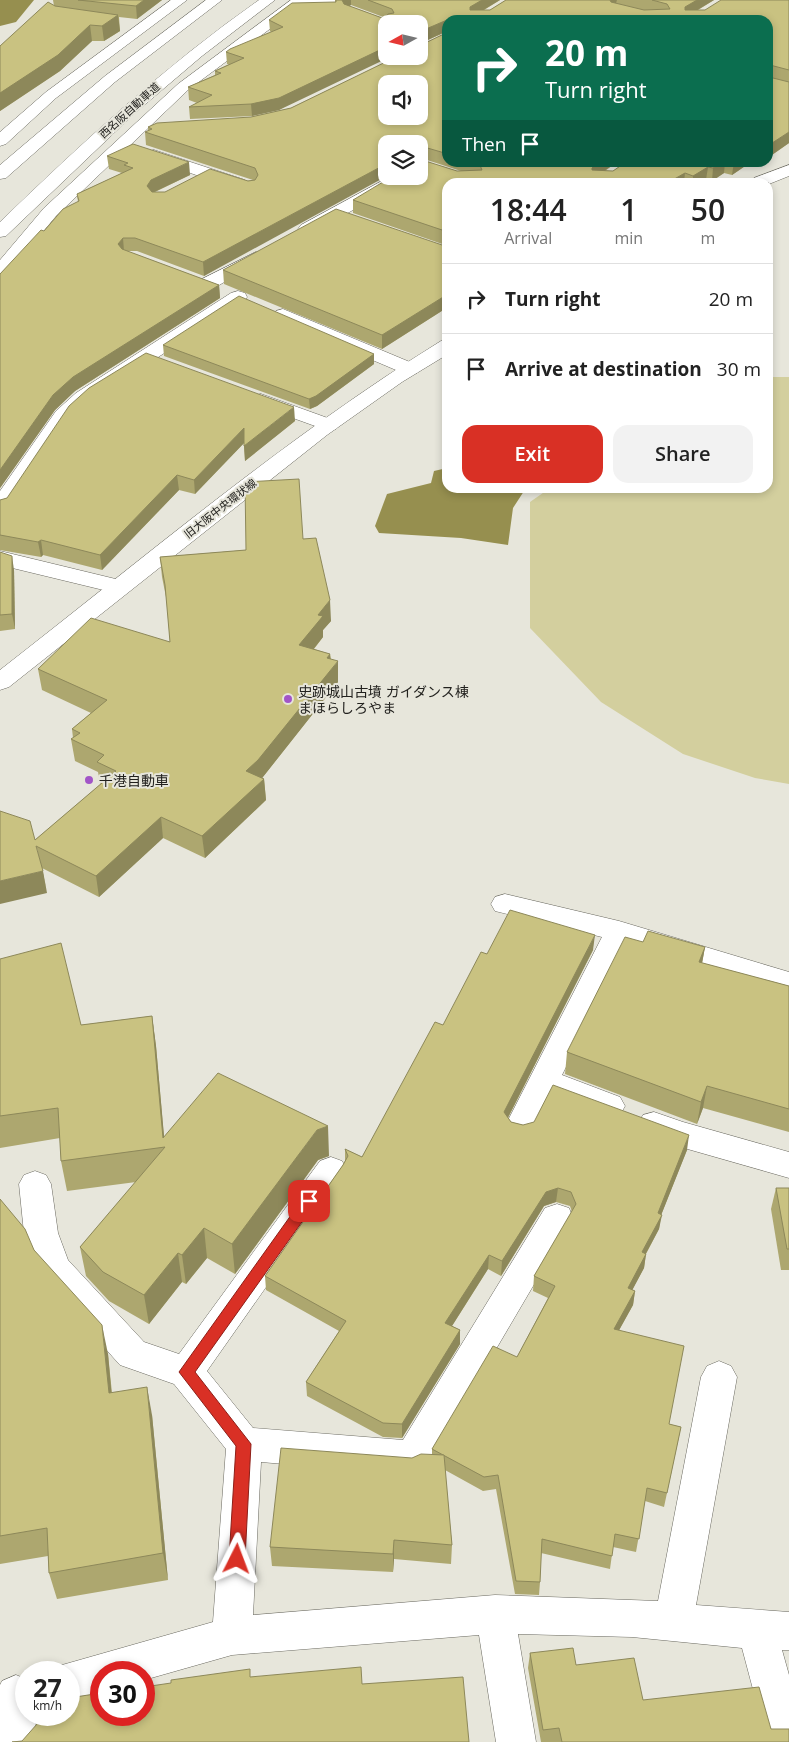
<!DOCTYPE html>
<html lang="en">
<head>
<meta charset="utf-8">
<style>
  body { margin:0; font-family:"Open Sans","Noto Sans JP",sans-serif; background:#f2f2f2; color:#222; height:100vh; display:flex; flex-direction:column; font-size:19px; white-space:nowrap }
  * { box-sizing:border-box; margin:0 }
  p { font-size:16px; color:#767676 }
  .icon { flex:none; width:28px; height:28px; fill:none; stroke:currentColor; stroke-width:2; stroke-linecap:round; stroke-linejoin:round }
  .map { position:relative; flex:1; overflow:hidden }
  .panel { position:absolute; left:442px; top:178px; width:331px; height:315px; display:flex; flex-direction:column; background:#fff; border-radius:15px; box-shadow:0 2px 8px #0003 }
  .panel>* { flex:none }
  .guide { position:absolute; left:442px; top:15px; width:331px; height:152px; border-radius:15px; box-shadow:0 2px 8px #0003; background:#0b6e4f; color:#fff; overflow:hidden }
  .needle { width:32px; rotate:262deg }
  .fabs { position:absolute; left:378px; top:15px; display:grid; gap:10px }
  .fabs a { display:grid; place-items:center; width:50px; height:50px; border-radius:10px; background:#fff; box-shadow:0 2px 8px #0003; font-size:25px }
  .speed { position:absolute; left:15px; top:1661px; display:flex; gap:10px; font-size:25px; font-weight:700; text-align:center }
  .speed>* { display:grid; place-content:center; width:65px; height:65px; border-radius:50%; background:#fff; box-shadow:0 2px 8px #0003; line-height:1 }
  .speed small { font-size:12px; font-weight:400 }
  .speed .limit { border:8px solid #d22; background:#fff; color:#111 }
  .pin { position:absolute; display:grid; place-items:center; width:42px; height:42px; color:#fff; margin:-21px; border-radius:10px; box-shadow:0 2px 8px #0006 }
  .me { position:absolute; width:55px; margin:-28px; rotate:3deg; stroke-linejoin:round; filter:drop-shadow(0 0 4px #0008) }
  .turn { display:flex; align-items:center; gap:18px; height:105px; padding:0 20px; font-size:22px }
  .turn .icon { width:65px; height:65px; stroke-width:2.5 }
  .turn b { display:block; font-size:35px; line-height:42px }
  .then { display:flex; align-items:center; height:48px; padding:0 20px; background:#0003; gap:10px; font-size:19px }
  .eta { display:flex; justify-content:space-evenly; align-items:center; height:85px; text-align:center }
  .eta b { font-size:30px; font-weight:600; line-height:35px }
  .cta { display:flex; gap:10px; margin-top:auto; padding:10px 20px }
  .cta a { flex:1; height:58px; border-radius:15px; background:#d93025; color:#fff; font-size:20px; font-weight:600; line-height:58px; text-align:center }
  .cta a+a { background:#f2f2f2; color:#222 }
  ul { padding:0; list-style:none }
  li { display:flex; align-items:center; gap:15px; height:70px; padding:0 20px; border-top:1px solid #e0e0e0 }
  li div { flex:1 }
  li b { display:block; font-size:19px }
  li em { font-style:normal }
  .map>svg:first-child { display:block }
  .green { fill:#d3cf9e }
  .water { fill:#968f4f }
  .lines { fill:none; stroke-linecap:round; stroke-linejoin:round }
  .river { fill:#968f4f; fill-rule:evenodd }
  .minor-casing { stroke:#6a6960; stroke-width:1 }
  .major-casing { stroke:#6a6960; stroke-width:1 }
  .highway-casing { stroke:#6a6960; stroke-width:1 }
  .minor { fill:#fff; fill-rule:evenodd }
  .major { fill:#fff; fill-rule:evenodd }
  .highway { fill:#fff; fill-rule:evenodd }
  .wall { fill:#ada76f; fill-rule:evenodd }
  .shaded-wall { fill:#8d885a }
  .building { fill:#c9c281; stroke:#8d885a; fill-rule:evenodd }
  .route { fill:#d93025; stroke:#8d1f18 }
  .poi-dot { fill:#a255c7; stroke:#e7e6db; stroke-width:2 }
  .labels { text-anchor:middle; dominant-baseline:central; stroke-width:4; stroke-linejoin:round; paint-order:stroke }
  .far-street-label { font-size:11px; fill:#22211e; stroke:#e7e6db }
  .poi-label { font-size:14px; fill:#22211e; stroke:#e7e6db; text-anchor:start }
</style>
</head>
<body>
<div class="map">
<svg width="789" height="1742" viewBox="0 0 789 1742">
  <rect width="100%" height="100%" fill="#e7e6db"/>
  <polygon class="green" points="769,377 789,377 789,784 755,778 683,754 601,702 530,628 530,502 550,488 769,488"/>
  <polygon class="water" points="447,468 448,488 526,488 513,508 508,545 461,538 379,533 375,526 387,494 431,483 434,471"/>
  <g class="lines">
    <polygon class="river" points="0,0 34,0 16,22 0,26"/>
    <g class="minor-casing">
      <g id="minor">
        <polygon points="171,0 187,0 56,98 6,144 0,146 0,132 46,92"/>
        <polygon points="291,0 344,0 337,4 302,5 188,90 56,216 6,276 0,277 0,260 44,208 178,84"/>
        <polygon points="154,150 245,180 247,184 245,188 233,188 148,158 146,155 148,152"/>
        <polygon points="391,176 412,176 313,233 301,233 298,229 301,225"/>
        <polygon points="256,252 262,253 265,257 262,261 212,289 198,289 196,285 198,281"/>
        <polygon points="238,291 245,293 247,297 245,301 90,401 70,419 8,512 0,514 0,491 56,411 76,393 231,293"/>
        <polygon points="283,309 417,365 420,369 417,373 403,373 276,319 274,315 276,311"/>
        <polygon points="261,394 336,421 339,425 336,429 329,431 254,404 251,400 254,396"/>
        <polygon points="0,551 128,582 132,587 128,592 120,594 0,565"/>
        <polygon points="505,894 619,921 789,972 789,994 627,944 562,1075 620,1097 625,1106 620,1115 609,1118 551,1097 532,1135 521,1138 510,1135 505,1126 602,937 495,911 491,904 495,897"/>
        <polygon points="654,1112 683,1122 789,1152 789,1178 677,1146 643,1133 638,1124 643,1115"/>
        <polygon points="331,1157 342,1161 347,1170 342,1179 207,1371 253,1428 403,1440 545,1208 557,1204 569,1208 573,1218 425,1470 412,1475 261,1462 253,1615 495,1595 658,1601 701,1377 707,1366 719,1361 731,1366 737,1377 696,1605 789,1612 789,1650 782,1650 789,1675 789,1742 767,1742 742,1648 632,1637 518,1634 536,1742 496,1742 479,1635 232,1655 144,1680 144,1672 101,1672 101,1692 69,1701 69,1672 53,1672 55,1667 213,1622 226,1449 174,1384 120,1365 42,1278 24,1233 19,1184 24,1175 35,1171 46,1175 51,1184 58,1233 68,1260 144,1342 179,1354 320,1161"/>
        <polygon points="16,1675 26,1679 26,1715 36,1715 35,1742 0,1742 0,1685 2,1681"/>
      </g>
    </g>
    <g class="major-casing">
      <g id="major">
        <polygon points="789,165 789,176 769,184 769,182 752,182 754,178"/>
        <path d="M448,339V354L402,382L327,435L9,687L0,690V670C144,558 286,437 441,341Z"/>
      </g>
    </g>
    <g class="highway-casing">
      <g id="highway">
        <polygon points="206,0 222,0 115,82 6,178 0,179 0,165 105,76"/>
        <path d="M259,0H275L202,56L135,113L6,236L0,237V222C82,143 165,66 259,0Z"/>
      </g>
    </g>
    <use href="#minor" class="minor"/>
    <use href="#major" class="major"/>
    <use href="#highway" class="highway"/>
  </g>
  <g class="wall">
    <polygon points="53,0 162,0 137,19 119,17 120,31 104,41 92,41 60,71 0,111 0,46 54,6"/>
    <path d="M335,0H500L484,10H490L506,0H714L698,10H705L789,0V143L769,157V20H448V31L419,44V24L279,110L252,116L190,119L189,107L197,103L189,100L188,87L215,75V71L229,64H227L226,52L271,32L270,31L269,20L335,2ZM351,5L386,18L385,19L349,6Z"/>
    <path d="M448,32V162H617L605,171H613L626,162H751L732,175L724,173L712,181L706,180L702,182H448V246L353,213V200L419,176V144L204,276L137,251H127L219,285L220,298L75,391L55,410L0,488V274L44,231L78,202L77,194L122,173L109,169L107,156L190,175L155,192H165L253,180L146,145L145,132L148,131V127L251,117L291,108ZM424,159L461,171H457L421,160Z"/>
    <polygon points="448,247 448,307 382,349 224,284 223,270"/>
    <polygon points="163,345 374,354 374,364 317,406 310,409 164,356"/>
    <polygon points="295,421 245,461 244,443 195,494 179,490 102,570 43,555 41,557 0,550 0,500"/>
    <polygon points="303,539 331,621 323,630 323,637 314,649 330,654 331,659 338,682 262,778 264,779 266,800 205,858 163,838 99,897 42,868 47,893 35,840 101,784 100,783 98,772 75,761 71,739 73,738 72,729 91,713 42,690 38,669 170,642 167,602 162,577 160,557 246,550"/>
    <polygon points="0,552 14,570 15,629 0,631"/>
    <polygon points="643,942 705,947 702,963 789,986 789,1132 703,1108 697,1124 565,1074 567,1052"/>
    <polygon points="593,950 508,1118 511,1122 523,1125 687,1150 661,1215 659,1229 646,1254 644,1268 632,1290 635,1291 633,1305 619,1330 669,1424 681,1427 664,1507 645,1501 636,1552 613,1547 610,1569 541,1553 540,1582 539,1595 515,1594 496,1489 483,1491 445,1470 452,1545 451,1564 394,1559 393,1572 272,1566 270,1547 412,1458 432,1455 432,1449 517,1357 548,1298 533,1291 534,1276 572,1212 570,1206 556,1202 544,1206 501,1276 488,1269 452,1326 460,1330 460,1344 402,1438 383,1437 307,1396 306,1382 339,1331 266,1290 265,1276 343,1165 345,1161 345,1149 362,1157 487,954"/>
    <polygon points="0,959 81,1025 152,1016 156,1046 164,1137 329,1156 318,1160 235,1274 207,1258 186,1284 182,1282 149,1324 109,1301 86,1276 80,1247 136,1182 67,1191 61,1161 60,1138 0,1148"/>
    <polygon points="776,1188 789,1188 789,1270 781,1270 771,1209"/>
    <polygon points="0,1199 34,1250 108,1354 112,1393 152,1415 168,1580 57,1599 49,1573 48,1556 0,1564"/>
    <polygon points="530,1653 576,1665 643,1700 771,1729 789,1742 541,1742 528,1668"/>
  </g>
  <g class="shaded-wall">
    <polygon points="144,0 162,0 137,19 136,6"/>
    <polygon points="341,0 351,0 351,5 341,11"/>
    <polygon points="482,0 500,0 470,18 470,7"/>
    <polygon points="608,0 617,0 616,3 611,4"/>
    <polygon points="697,0 714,0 684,18 685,7"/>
    <polygon points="118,15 120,31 104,41 102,26"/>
    <polygon points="447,20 447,31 419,44 419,32"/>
    <polygon points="90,25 92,41 60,71 0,111 0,93"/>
    <polygon points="386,47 386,56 392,56 279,110 252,116 251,104"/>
    <polygon points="789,132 789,143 769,157 769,145"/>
    <polygon points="424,147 424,159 419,161 419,148"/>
    <polygon points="189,162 190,175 152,193 147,186 151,180"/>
    <polygon points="599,162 617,162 591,180 592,168"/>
    <polygon points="722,162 725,162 724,173 712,181 713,168"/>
    <polygon points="734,162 751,162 732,175"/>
    <polygon points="386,164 387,176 204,276 203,262"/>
    <polygon points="708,167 706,180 702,182 693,182 693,176"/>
    <polygon points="685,173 684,182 669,182"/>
    <polygon points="123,238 124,251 119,257 118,244"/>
    <polygon points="219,285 220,298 75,391 55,410 0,488 0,470 53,395 73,377"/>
    <polygon points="448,294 448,307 382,349 382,335"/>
    <polygon points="374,354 374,364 317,406 310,409 309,399"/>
    <polygon points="294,407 295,421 245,461 244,446"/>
    <polygon points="244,428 245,442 195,494 194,480"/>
    <polygon points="177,475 179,490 102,570 100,555"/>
    <polygon points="41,540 43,555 41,557 38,542"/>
    <polygon points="12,556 14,570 15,629 12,614"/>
    <polygon points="330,600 331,621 323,630 323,637 300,666 299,645 318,615"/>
    <polygon points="330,654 331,670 338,661 338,682 259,782 246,771"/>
    <polygon points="264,779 266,800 205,858 202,836"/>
    <polygon points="161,817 163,838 99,897 96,876"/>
    <polygon points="43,871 47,893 0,904 0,881"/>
    <polygon points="595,935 593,950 503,1127 504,1112"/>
    <polygon points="705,947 701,969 699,962"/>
    <polygon points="152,1016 156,1046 165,1147 163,1138"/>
    <polygon points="707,1086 703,1108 697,1124 701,1102"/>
    <polygon points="328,1126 329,1156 318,1160 235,1274 232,1244 317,1130"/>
    <polygon points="689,1135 687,1150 660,1218 662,1215 659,1229 644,1257 646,1254 644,1268 626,1302 628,1288 658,1213"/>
    <polygon points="558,1188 556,1202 544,1206 501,1276 502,1261 546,1192"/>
    <polygon points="204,1228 207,1258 186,1284 182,1255"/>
    <polygon points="178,1253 182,1282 149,1324 144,1295"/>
    <polygon points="489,1255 488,1269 445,1337 445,1323"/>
    <polygon points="635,1291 633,1305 612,1343 614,1329"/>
    <polygon points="102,1325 108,1354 114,1422 109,1393"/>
    <polygon points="460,1330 460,1344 402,1438 402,1424"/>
    <polygon points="147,1387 152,1415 168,1580 163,1553"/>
    <polygon points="394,1540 394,1559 393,1572 393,1554"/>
  </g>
  <g class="building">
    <polygon points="78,0 144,0 136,6"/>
    <polygon points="336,0 342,0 344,4 385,19 388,14 394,13 392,9 368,0 482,0 470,7 470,10 490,10 506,0 610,0 611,2 644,10 670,9 667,4 652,0 697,0 685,7 685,10 705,10 721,0 789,0 789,70 770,65 769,77 789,82 789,132 769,145 769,20 447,20 419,32 419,24 386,24 386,47 279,98 251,104 189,107 212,95 188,87 221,73 215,71 244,58 226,52 230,49 283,27 269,20 292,3 336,2"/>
    <polygon points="48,2 55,6 118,15 102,26 90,25 58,55 0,93 0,46"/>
    <path d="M448,32V154L424,147L419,148V144H386V164L203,262L135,238H123L118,244L122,249L219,285L73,377L53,395L0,470V274L41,230L44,231L63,209L79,201L77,194L133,168L124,165L128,163L107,156L133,144L189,162L151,180L147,186L152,192H165L210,169L248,181L255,180L258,175L255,168L145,132L152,129L148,127L157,123L251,117L291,108L398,56H419V46ZM386,84H419V116H386Z"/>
    <polygon points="419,159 457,171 482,170 479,163 476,162 599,162 592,168 592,170 613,171 626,162 722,162 713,168 708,167 693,176 685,173 669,182 448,182 448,232 353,200 393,176 419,176"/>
    <polygon points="336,209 448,247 448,294 382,335 223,270"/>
    <polygon points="239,296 374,354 316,396 309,399 163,345"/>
    <polygon points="146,353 294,407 244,446 244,428 194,480 177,475 100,555 41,540 38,542 0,535 0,500 7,498 69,406 89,388"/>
    <polygon points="299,479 303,539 316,538 330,600 318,615 323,616 299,645 330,654 327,658 338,661 258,760 246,771 264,779 202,836 161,817 96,876 36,846 43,871 0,881 0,811 30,821 35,840 116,771 97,762 104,755 71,739 80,733 72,729 107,700 38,669 91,618 170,642 165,585 160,557 246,550 245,482"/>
    <polygon points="0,552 12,556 12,614 0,615"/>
    <polygon points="510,910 595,935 504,1112 511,1122 523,1125 534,1122 553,1085 689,1135 658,1213 662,1215 642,1252 646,1254 628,1288 635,1291 614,1329 684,1346 669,1424 681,1427 667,1493 647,1488 639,1539 615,1534 612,1556 542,1539 540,1582 516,1581 498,1475 484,1477 432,1449 493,1346 517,1357 555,1286 534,1276 576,1204 571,1192 558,1188 546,1192 502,1261 489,1255 445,1323 460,1330 402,1424 383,1423 306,1382 346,1321 265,1276 343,1165 348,1156 345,1149 362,1157 435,1022 443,1025 481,952 487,954"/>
    <polygon points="648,931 705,947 699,962 789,986 789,1109 707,1086 701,1102 567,1052 625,937 643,942"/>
    <polygon points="61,943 81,1025 152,1016 163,1138 218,1073 328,1126 317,1130 232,1244 204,1228 182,1255 178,1253 144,1295 103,1272 80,1247 165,1147 61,1161 58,1108 0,1116 0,959"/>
    <polygon points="776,1188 789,1188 789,1249 787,1249"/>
    <polygon points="0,1199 25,1229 34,1250 102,1325 109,1393 147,1387 163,1553 49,1573 47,1528 0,1536"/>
    <polygon points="281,1448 412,1458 421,1454 444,1455 452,1545 394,1540 393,1554 270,1547"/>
    <polygon points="573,1648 576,1665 634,1658 643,1700 759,1687 771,1729 789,1729 789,1742 562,1742 559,1728 543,1730 530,1653"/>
    <polygon points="361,1667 362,1684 463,1677 469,1742 12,1742 22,1741 45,1715 69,1715 69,1698 101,1693 101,1715 144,1715 144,1687 171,1683 171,1680 250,1669 250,1677"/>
  </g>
  <polygon class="route" points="309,1195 314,1197 315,1201 314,1205 195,1372 251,1444 245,1559 242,1565 237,1567 231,1565 229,1559 236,1446 179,1372 304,1197"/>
  <g class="poi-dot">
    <circle cx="288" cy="699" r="5"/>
    <circle cx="89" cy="780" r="5"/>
  </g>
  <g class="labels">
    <g class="far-street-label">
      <text transform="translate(129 110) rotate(-42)">西名阪自動車道</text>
      <text transform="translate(220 508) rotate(-38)">旧大阪中央環状線</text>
    </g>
    <g class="poi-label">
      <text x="298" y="691">史跡城山古墳 ガイダンス棟<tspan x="298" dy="16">まほらしろやま</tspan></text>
      <text x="99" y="780">千港自動車</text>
    </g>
  </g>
</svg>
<div class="fabs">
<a><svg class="needle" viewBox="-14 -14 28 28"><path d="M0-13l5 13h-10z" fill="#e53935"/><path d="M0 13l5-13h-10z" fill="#767676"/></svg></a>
<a><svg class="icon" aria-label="sound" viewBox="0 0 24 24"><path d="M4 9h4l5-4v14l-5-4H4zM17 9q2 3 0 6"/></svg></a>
<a><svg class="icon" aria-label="layers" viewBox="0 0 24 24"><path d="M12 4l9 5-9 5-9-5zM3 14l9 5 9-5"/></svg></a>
</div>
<div class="speed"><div>27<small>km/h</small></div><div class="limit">30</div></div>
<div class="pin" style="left:309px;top:1201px;background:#d93025"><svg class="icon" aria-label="arrive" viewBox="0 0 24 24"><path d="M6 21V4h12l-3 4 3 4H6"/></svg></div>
<svg class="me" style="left:237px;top:1559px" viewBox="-20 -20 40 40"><path d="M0-17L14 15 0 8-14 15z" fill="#d93025" stroke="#fff" stroke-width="4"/></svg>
<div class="guide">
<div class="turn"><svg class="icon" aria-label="right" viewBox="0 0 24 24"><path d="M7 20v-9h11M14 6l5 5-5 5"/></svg><div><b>20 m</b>Turn right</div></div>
<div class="then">Then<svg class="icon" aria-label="arrive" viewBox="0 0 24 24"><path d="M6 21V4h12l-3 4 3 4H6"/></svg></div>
</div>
<section class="panel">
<div class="eta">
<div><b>18:44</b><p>Arrival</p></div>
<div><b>1</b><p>min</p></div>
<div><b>50</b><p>m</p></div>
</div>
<ul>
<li><svg class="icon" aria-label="right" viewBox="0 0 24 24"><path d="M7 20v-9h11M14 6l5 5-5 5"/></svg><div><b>Turn right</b></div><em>20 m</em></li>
<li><svg class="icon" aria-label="arrive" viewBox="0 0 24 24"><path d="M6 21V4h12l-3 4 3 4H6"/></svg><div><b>Arrive at destination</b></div><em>30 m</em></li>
</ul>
<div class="cta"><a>Exit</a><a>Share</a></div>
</section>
</div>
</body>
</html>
